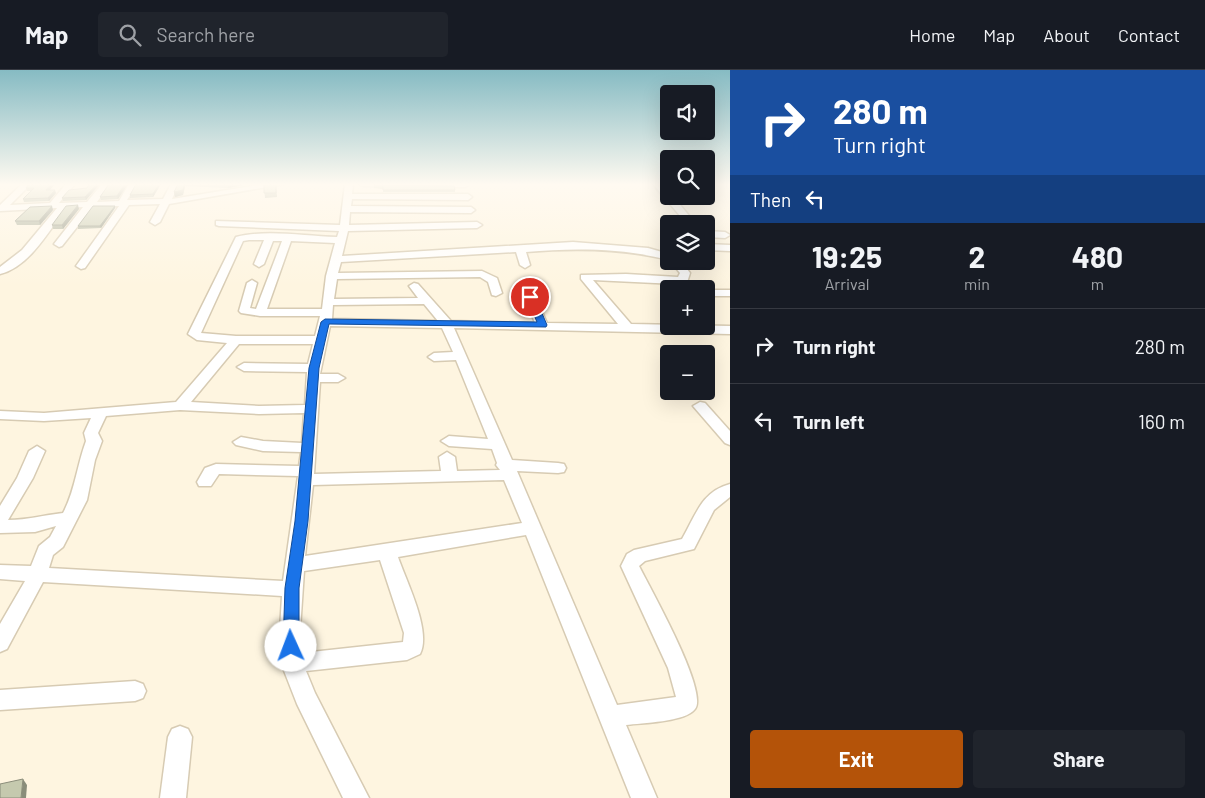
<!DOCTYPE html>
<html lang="en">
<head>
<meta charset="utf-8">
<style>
  body { margin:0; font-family:Barlow,sans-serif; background:#20242c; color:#f1f3f6; height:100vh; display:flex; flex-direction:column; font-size:19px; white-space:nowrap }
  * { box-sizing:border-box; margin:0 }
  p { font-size:16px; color:#9ea1a6 }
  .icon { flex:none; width:28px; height:28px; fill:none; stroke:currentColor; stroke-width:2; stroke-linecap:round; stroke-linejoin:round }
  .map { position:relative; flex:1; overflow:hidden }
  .panel { display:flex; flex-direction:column; background:#171b24; width:475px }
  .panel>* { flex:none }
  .top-card { background:#1a4fa0; color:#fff; overflow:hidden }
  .controls { position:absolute; left:660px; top:15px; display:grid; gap:10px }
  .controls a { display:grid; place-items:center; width:55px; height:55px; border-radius:5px; background:#171b24; box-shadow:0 5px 20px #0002; font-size:25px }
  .pin { position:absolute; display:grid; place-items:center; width:42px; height:42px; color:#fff; margin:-21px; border:2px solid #fff; border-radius:50%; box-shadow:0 1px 5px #0007 }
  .me { position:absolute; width:55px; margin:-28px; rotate:358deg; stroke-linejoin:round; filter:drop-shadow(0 0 4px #0008) }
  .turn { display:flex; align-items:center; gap:18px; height:105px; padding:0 20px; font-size:22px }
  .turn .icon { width:65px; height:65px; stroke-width:2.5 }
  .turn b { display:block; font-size:35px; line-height:42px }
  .then { display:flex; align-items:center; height:48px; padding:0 20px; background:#0003; gap:10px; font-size:19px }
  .eta { display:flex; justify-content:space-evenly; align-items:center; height:85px; text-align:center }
  .eta b { font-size:30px; font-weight:700; line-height:35px }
  .button { display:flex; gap:10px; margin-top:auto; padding:10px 20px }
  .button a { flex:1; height:58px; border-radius:5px; background:#b45309; color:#fff; font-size:20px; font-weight:700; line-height:58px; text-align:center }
  .button a+a { background:#20242c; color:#f1f3f6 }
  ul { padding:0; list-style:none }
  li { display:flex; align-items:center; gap:15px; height:75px; padding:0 20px; border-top:1px solid #363941 }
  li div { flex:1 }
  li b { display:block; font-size:19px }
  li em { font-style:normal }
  header { display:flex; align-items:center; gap:30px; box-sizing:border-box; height:70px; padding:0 25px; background:#171b24; border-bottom:1px solid #363941 }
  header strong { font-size:24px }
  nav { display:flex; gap:28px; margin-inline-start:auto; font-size:18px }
  .search { width:350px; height:45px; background:#20242c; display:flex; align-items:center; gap:12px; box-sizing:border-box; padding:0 18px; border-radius:5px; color:#9ea1a6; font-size:19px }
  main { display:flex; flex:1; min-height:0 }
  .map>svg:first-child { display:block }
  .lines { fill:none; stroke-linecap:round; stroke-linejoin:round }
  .minor-casing { stroke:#d7cbb3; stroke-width:3 }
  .minor { fill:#fff; fill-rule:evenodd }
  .wall { fill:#a9ad96 }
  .shaded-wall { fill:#8a8d7a }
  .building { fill:#c5c9ae; stroke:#8a8d7a }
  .route { fill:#1a73e8; stroke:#114b97 }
</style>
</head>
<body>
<header>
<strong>Map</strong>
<div class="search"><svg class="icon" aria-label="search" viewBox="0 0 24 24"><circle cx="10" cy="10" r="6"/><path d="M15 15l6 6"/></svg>Search here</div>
<nav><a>Home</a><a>Map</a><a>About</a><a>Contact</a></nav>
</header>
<main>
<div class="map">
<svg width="730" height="728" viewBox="0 0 730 728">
  <rect width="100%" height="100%" fill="#fef5e0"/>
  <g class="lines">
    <g class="minor-casing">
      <g id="minor">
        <path d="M22,114H31L10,135L50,133L66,114H75L59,133L87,132L102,114H110L97,132L119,131L129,114H137L127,130L163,129L171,114H179L172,129L263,114H284L169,134L160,152L155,155L150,152L160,134L129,135L85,198L81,199L76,196L119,136L93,137L62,176L59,177L54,174L83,137L66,138C49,161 29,197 0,204V197L22,180L57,138L0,141V135Z"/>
        <path d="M345,114H353L352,124H468L472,127L468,130L352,129L351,136L471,137L475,140L471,143L350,142L349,155L477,152L482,155L477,158L348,161L342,186L573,172L648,178L669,184V190C622,178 574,178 526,182L530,195L525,198L520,195L516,182L341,192L338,203L482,201L497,208L502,223L496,226L492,225L488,212L480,207L337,209L334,229L418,228L409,216L414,213L418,214L451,251L535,253L519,213L524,210L529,213L547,253L618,254L581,209V205L626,204L678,207L680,203L670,191H681L690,203L685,219H674L676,214L593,210L631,254L730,256V264L454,258L512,390L558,393L564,394L566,398L564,402L558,403L517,401L617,635L676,627L668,598L621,496L627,484L634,480L682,469C696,445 701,422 730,414V427L714,440L694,479L645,491L639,496C650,518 709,622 695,639C686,652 641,653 626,655L657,728H631L526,465L398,487C406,511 432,561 420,584L407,590L306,601L315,623L369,728H343L297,634L281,593L280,560L282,526L43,512L7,579L0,582V554L25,511L0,509V495L31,496L39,476L50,467L56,456L35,462L0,463V436L17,408L29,381L37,376L45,381L33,408L8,450C28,450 44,445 63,443C75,421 77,395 86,371L84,363L91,348L44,351L0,349V341L44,343L176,332L227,273L197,270L188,264L236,167C266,159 305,166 337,167L339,161L219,156L216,155V151L340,155ZM249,170H264L254,194L259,197L264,194L273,171H282L256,239L250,238L257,213L252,210L247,213L239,241L241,243L260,246H320L315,266H236L201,263L243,171ZM291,171L335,173L326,206L322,239H267ZM424,234L438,251L332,249L333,235ZM330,256L442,258L453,282L434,283L428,287L434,291L456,290L488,369L449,366L441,371L449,376L492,379L497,393L496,395L500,400L457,401L455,387L447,382L439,387L441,401L314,404L320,312H338L345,308L338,304H320ZM239,274H313L308,294L244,293L237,297L244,301L307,302L305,335L259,336L191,332ZM180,340L259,344L304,343L302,373L263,371L241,367L233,372L236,375L263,381L301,382L299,396L216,394L205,398L197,412L199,416H211L219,404L298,406L283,511L49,498L53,485L63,477L87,430L95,390L102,371L98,363L106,346ZM504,410L522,453L305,486L313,415ZM380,490L404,563L403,572L302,583L300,560L304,501Z"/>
        <polygon points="359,114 469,114 469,115 465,117 363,116"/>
        <polygon points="653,114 662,114 669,122 669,126 703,126 676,130 696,154 687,154"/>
        <polygon points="706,161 725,162 730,165 725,168 706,167"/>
        <polygon points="706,174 730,175 730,181 706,180"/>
        <rect x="706" y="220" width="24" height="6"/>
        <polygon points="700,332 705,333 730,361 730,375 725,373 693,336"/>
        <polygon points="135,611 143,614 146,621 143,628 135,631 0,640 0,620"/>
        <polygon points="180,656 188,659 192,667 186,728 160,728 168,667 172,659"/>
      </g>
    </g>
    <use href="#minor" class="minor"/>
  </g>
  <g class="wall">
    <polygon points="29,114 55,114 50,120 56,123 49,131 24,132 23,129 31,121 27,121 26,118"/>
    <polygon points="89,114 100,114 86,130 63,131 62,128 87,118"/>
    <polygon points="109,114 128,114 118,129 101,130 100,127"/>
    <polygon points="136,114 161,114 153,127 130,128 130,125"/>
    <polygon points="178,114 244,114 244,115 228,118 185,116 183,125 175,127 174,122"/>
    <polygon points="276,114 277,127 265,128 264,115"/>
    <polygon points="374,115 455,120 455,122 383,122 383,119 374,118"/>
    <polygon points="115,138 101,158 78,159 78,156"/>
    <polygon points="79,139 63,159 53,159 52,155"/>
    <polygon points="53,140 40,155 17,155 15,151"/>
  </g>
  <g class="shaded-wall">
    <polygon points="51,114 55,114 47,123 46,120"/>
    <polygon points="97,114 100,114 86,130 85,127"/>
    <polygon points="125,114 128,114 118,129 117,126"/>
    <polygon points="159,114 161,114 153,127 153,124"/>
    <polygon points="184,114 185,114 185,116 183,125 175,127 174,122"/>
    <polygon points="228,114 244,114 244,115 228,118"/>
    <polygon points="55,120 56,123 49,131 48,128"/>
    <polygon points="78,135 79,139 63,159 62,155"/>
    <polygon points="52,136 53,140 40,155 39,151"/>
    <polygon points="115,136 115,138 101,158 100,156"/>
    <polygon points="23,709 27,715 26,728 21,728"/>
  </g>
  <g class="building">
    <polygon points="29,114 51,114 46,120 55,120 48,128 23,129 34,118 26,118"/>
    <polygon points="89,114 97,114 85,127 62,128 69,120 87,118"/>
    <polygon points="109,114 125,114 117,126 100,127"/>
    <polygon points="136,114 159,114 153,124 130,125"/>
    <polygon points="178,114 184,114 183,120 174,122"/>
    <polygon points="267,114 276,114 276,123 264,123 264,115"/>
    <polygon points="374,115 454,116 455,120 383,120 383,116"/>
    <polygon points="78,135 62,155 52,155 66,136"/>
    <polygon points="52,136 39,151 15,151 30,137"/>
    <polygon points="93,136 115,136 100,156 78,156"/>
    <polygon points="23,709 21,728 0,728 0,714"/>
  </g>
  <linearGradient id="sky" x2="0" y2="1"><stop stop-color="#86bbc3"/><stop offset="0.53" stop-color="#fffaf1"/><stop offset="1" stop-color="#fffaf1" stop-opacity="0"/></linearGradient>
  <rect width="730" height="216" fill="url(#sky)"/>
  <polygon class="route" points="530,224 535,227 547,255 546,257 329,254 319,298 308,451 299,518 299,576 297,581 291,583 285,581 283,576 285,518 295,451 309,298 321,252 325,249 537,252 526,227"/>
</svg>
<div class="controls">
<a><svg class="icon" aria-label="sound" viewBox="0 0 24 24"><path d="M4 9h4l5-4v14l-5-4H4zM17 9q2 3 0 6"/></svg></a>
<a><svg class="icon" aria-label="search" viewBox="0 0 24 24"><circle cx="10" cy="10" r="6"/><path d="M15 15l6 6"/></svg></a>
<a><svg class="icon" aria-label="layers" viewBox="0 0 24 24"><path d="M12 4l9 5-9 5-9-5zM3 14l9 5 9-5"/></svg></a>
<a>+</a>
<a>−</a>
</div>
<div class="pin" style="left:530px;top:227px;background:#d93025"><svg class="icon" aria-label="arrive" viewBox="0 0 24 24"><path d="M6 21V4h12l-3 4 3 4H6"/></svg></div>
<svg class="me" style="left:291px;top:576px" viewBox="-20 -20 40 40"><circle r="19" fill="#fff"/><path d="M0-13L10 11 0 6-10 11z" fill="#1a73e8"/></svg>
</div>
<section class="panel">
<div class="top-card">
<div class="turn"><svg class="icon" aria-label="right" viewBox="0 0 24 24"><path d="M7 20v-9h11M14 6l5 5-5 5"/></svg><div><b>280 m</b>Turn right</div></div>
<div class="then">Then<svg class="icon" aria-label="left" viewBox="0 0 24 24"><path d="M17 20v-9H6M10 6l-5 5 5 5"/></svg></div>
</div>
<div class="eta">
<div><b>19:25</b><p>Arrival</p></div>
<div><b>2</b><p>min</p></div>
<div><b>480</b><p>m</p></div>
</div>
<ul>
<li><svg class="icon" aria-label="right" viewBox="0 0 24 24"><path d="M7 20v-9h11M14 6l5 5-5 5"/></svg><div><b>Turn right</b></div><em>280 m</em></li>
<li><svg class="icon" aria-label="left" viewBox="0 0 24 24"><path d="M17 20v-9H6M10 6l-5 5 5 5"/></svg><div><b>Turn left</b></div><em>160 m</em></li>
</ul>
<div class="button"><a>Exit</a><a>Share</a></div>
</section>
</main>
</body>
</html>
